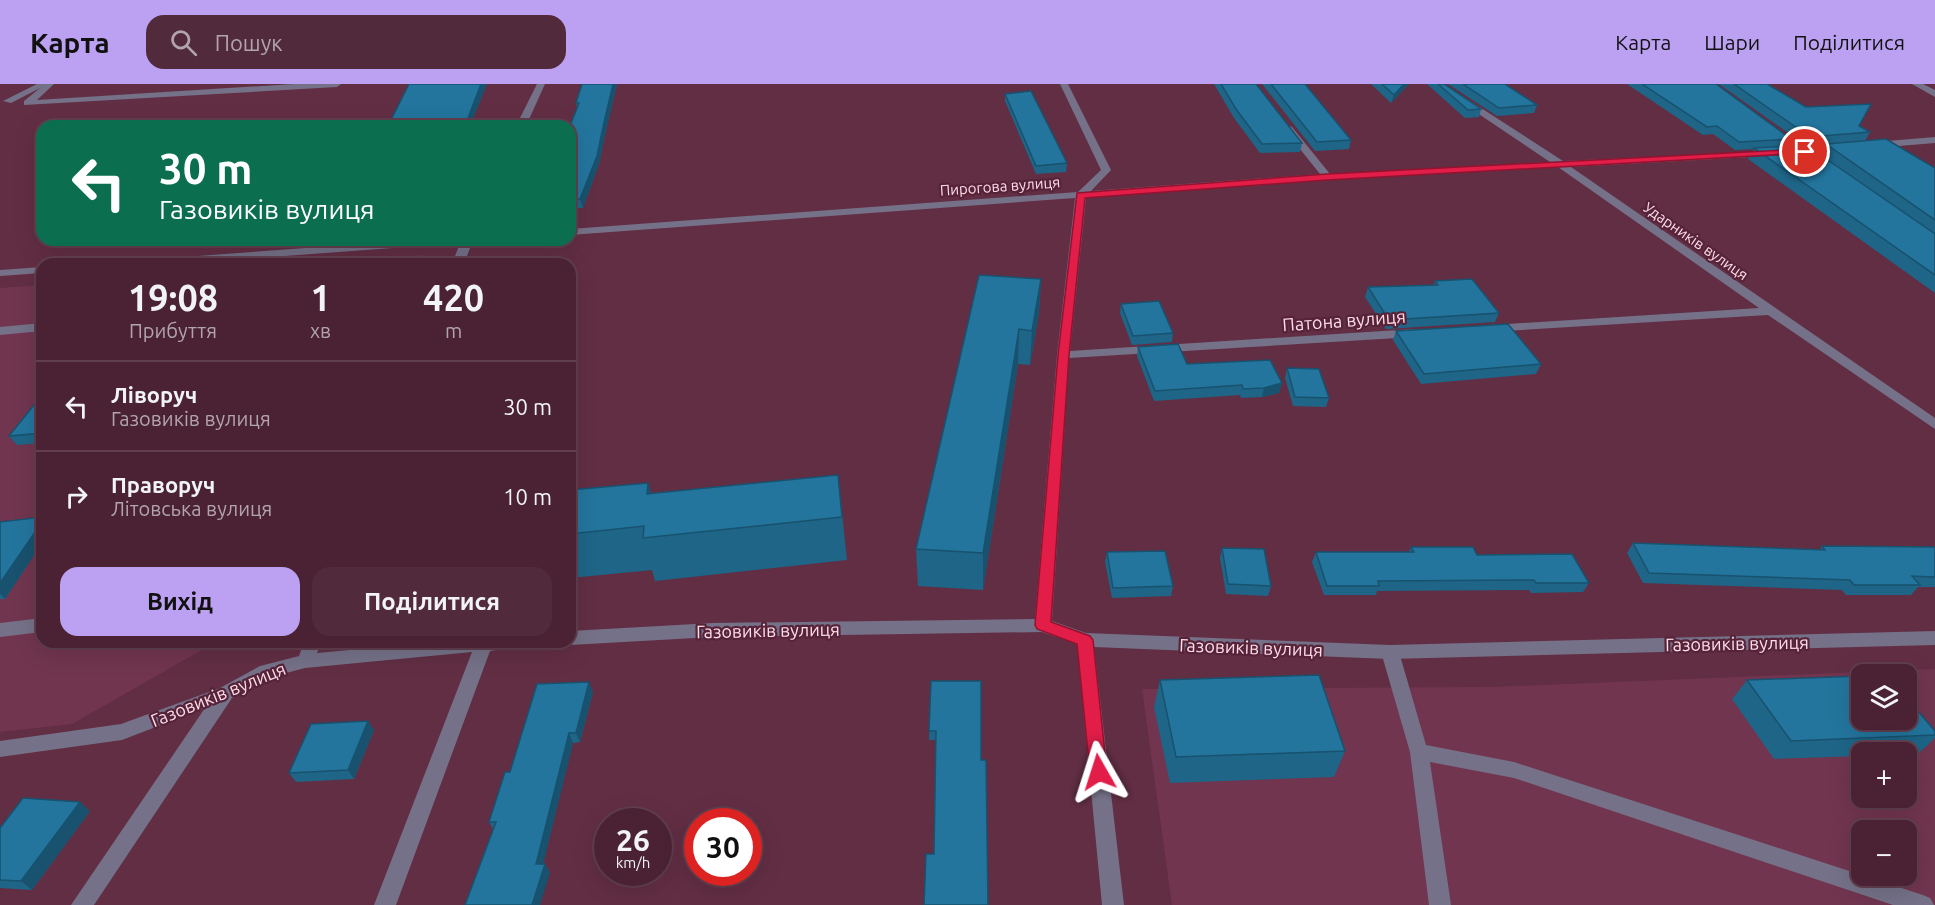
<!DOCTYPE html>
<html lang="uk">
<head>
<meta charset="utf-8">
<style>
  body { margin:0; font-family:Ubuntu,sans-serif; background:#512a3b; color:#f1f3f6; height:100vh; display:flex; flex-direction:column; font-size:22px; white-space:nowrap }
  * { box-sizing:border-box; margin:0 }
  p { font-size:20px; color:#b2a4ac }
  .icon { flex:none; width:33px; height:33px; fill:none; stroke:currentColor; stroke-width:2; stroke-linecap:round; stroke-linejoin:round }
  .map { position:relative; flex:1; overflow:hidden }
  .drawer { position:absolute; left:36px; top:174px; width:540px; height:390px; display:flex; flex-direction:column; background:#4a2233; border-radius:18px; box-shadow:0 6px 24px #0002,0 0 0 2px #613f4e }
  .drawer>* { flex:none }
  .hud { position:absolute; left:36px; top:36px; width:540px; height:126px; border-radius:18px; box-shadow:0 6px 24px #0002,0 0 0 2px #613f4e; background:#0b6e4f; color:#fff; overflow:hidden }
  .tools { position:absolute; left:1851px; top:580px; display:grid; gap:12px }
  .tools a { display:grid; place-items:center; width:66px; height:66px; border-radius:12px; background:#4a2233; box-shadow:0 6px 24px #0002,0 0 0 2px #613f4e; font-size:30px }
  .speed { position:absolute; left:594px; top:724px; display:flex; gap:12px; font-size:30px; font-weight:700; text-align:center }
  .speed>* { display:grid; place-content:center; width:78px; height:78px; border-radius:50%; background:#4a2233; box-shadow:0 6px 24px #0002,0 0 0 2px #613f4e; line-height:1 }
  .speed small { font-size:15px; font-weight:400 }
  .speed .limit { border:9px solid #d22; background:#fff; color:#111 }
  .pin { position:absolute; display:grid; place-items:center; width:51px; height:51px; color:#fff; margin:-26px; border:3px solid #fff; border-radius:50%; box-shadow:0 2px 6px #0007 }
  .me { position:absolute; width:66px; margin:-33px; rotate:354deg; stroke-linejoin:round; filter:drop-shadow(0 0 4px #0008) }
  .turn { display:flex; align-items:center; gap:21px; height:126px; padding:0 24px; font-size:27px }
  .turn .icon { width:78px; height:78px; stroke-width:2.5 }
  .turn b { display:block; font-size:42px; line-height:51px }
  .eta { display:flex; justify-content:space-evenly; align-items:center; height:102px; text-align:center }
  .eta b { font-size:36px; font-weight:700; line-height:42px }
  .cta { display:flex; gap:12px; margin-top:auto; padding:12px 24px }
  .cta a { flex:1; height:69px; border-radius:18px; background:#bca0f2; color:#111; font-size:24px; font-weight:700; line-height:69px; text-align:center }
  .cta a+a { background:#512a3b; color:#f1f3f6 }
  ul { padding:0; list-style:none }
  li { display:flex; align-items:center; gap:18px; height:90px; padding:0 24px; border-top:2px solid #613f4e }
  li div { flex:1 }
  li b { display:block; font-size:22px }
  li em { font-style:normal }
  header { display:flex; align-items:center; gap:36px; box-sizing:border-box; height:84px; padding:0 30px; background:#bca0f2; color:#111 }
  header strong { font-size:28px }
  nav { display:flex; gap:33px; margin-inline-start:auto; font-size:21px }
  .search { width:420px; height:54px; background:#512a3b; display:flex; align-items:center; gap:15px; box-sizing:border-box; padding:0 21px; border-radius:18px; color:#b2a4ac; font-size:22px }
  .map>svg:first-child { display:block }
  .built { fill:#71354f; fill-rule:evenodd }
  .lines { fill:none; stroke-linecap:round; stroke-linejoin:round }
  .service { fill:#757188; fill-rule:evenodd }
  .minor { fill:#757188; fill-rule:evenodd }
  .wall { fill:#1e6587; fill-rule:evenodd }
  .shaded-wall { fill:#18526e }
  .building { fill:#23759d; stroke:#18526e; stroke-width:1.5 }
  .route { fill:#e11d48; stroke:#92132f; stroke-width:1.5 }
  .labels { text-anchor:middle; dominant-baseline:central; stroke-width:4.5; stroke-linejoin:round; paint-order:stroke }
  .far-street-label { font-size:15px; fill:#fedce8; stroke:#562339 }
  .street-label { font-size:18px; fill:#fedce8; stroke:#562339 }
</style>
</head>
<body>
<header>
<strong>Карта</strong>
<div class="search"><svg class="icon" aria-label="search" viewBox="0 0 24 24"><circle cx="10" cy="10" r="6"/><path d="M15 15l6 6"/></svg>Пошук</div>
<nav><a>Карта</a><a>Шари</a><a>Поділитися</a></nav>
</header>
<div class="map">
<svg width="1935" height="821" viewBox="0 0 1935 821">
  <rect width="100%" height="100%" fill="#622e44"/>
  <g class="built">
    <polygon points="424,171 420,180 305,180"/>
    <polygon points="42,201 42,558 216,558 72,640 0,648 0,204"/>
    <path d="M1935,585V821H1172L1142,605L1492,603ZM1862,591H1906V636H1862ZM1862,669H1906V714H1862ZM1862,747H1906V792H1862Z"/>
  </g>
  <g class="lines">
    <g class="service">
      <polygon points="37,0 48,0 11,19 3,17"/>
      <polygon points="42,239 42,247 0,251 0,243"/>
      <polygon points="42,534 42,548 0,553 0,539"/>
      <polygon points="1390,561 1396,563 1399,568 1426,661 1514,678 1923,811 1930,814 1934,821 1893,821 1514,694 1430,678 1451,821 1429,821 1410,668 1381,568 1384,563"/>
    </g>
    <g class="minor">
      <polygon points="45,0 54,0 37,16 294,0 341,0 337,3 24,21 24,17"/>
      <polygon points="537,0 545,0 526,42 516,42"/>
      <polygon points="1060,0 1068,0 1111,86 1091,107 1320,90 1284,45 1289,42 1292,43 1330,90 1550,78 1434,0 1444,0 1563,77 1773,67 1775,69 1770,72 1571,83 1935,334 1935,345 1768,231 1488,248 1486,245 1488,242 1492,241 1759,224 1558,83 1327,96 1086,114 1070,267 1414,245 1420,249 1414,253 1069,274 1052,537 1086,549 1390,561 1935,547 1935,561 1390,575 1094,563 1124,821 1102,821 1077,560 1042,548 713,553 570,561 564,559 570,558 570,547 713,539 1035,535 1057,271 1075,114 570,151 570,145 1078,108 1101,86"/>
      <polygon points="1912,0 1923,0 1935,6 1935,13"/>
      <polygon points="1935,53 1935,59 1875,64 1870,61 1875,58"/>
      <polygon points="1842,61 1847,64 1845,66 1794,71 1789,68 1794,65"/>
      <polygon points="415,156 473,156 464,180 452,180 460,159 177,180 124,180 130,177"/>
      <polygon points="42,183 42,189 0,192 0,186"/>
      <polygon points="304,558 322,558 317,569 436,558 518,558 515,563 490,567 396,821 374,821 472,568 305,584 271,593 232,614 94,821 71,821 205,624 122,656 0,673 0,657 121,640 220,604 260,582 299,572"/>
    </g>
  </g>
  <g class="wall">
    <polygon points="409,0 487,0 470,42 391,42 390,38"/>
    <polygon points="582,0 617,0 605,51 599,80 583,124 570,124 570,42 577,23 576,19"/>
    <polygon points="1214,0 1256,0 1302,59 1300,68 1260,69 1234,34"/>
    <polygon points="1262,0 1305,0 1351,56 1349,65 1315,67"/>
    <polygon points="1371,0 1409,0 1391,19"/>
    <polygon points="1427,0 1444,0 1481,25 1479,33 1465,34"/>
    <polygon points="1448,0 1505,0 1537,21 1534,29 1497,32"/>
    <path d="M1627,0H1716L1791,55L1787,63L1805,61L1719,0H1767L1806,23L1859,42L1870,48L1865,57L1935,84V209L1748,75L1754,65L1735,66L1713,50L1703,51ZM1825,60L1820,70L1807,62Z"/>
    <polygon points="1005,10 1067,79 1066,88 1036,90 1005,17"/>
    <polygon points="1041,195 1039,229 1030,281 1018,280 983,506 918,502 916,465"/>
    <polygon points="1435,197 1499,229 1495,238 1386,245 1365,213 1368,203 1434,201"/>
    <polygon points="1121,220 1173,249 1172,258 1132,261 1120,229"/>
    <polygon points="1396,247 1541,280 1536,290 1421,300 1393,256"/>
    <polygon points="1138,263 1187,280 1282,299 1279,309 1262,313 1241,314 1240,311 1154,317 1137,272"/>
    <polygon points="1287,284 1329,314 1326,323 1293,322 1285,294"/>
    <polygon points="42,311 42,359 17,361 9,352"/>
    <polygon points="838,391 847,476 655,497 652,486 570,494 570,406 648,399 651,409"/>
    <polygon points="42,433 42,459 5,515 0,515 0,438"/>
    <polygon points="1633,459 1820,466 1822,462 1935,463 1935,503 1918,503 1911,511 1846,511 1842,506 1643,499 1627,469"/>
    <polygon points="1411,463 1477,471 1589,499 1583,508 1531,509 1529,506 1377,507 1376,511 1324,511 1312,478 1316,468 1409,468"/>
    <polygon points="1222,464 1271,502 1268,512 1226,510 1220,474"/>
    <polygon points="1107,468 1173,502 1171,512 1112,514 1105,478"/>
    <polygon points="1160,596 1345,667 1334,693 1170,699 1154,623"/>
    <polygon points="1747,596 1935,647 1935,654 1919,669 1862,669 1862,672 1774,675 1732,615"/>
    <polygon points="931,597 981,676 934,770 936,656 929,656"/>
    <polygon points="593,608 580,658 573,659 543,780 545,780 550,789 493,745 489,738 510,688"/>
    <polygon points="374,646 354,695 296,698 289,689"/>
    <polygon points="90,727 32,806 0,804 0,744"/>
  </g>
  <g class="shaded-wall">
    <polygon points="481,0 487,0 470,42 465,42"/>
    <polygon points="613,0 617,0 605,51 599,80 583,124 580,115 603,43"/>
    <polygon points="1404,0 1409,0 1391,19 1394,11"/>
    <polygon points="1041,195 1039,229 1030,281 1032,247"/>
    <polygon points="1019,245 1018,280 983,506 983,469"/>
    <polygon points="1282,299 1279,309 1262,313 1264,304"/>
    <polygon points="648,399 660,441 647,410"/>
    <polygon points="42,438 42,459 5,515 0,510 0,499"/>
    <polygon points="589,598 593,608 580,658 576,649"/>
    <polygon points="368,637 374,646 354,695 348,686"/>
    <polygon points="569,649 573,659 541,789 536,780"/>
    <polygon points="80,718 90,727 32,806 21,797"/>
    <polygon points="545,780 550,789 540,821 532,821"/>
  </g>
  <g class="building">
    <polygon points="409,0 481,0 465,42 430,42 433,35 390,38"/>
    <polygon points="582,0 613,0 603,43 597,72 580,115 570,116 570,42 579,19 576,19"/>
    <polygon points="1221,0 1256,0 1302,59 1262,60 1236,25"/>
    <polygon points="1271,0 1305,0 1351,56 1317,58"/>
    <polygon points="1382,0 1404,0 1394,11"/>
    <polygon points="1438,0 1444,0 1481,25 1468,26"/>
    <polygon points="1463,0 1505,0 1537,21 1499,24"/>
    <polygon points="1642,0 1716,0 1791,55 1739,58 1717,42 1707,43"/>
    <polygon points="1734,0 1767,0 1806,23 1871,20 1859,42 1870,48 1810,53"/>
    <polygon points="1031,7 1067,79 1036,82 1005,10"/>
    <polygon points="1886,55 1935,84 1935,136 1826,60"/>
    <polygon points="1806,61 1935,150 1935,191 1754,64"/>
    <polygon points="979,191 1041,195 1032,247 1019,245 983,469 916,465"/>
    <polygon points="1472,195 1499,229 1389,236 1368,203 1438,201 1435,197"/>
    <polygon points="1159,217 1173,249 1133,252 1121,220"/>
    <polygon points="1508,240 1541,280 1424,290 1396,247"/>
    <polygon points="1178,260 1187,280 1270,276 1282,299 1264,304 1243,305 1242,301 1155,307 1138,263"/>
    <polygon points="1287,284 1319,285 1329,314 1295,313"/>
    <polygon points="42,311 42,349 9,352"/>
    <polygon points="838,391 842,433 643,454 644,442 570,450 570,406 648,399 647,410"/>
    <polygon points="42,433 42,438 0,499 0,438"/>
    <polygon points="1633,459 1825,466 1822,462 1935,463 1935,493 1912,492 1920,501 1854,501 1850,496 1649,489"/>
    <polygon points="1411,463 1473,463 1477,471 1572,470 1589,499 1536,499 1534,496 1378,497 1379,502 1327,502 1316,468 1414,468"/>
    <polygon points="1222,464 1264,465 1271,502 1228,500"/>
    <polygon points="1165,467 1173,502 1113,504 1107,468"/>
    <polygon points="1319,591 1345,667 1176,673 1160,596"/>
    <polygon points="1862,592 1862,636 1906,636 1906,613 1935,647 1935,651 1791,657 1747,596"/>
    <polygon points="931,597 981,597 981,676 986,676 988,821 924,821 926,770 934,770 936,647 929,647"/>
    <polygon points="589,598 576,649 569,649 536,780 545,780 532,821 465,821 496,738 489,738 505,688 510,688 537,600"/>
    <polygon points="368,637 348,686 289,689 311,640"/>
    <polygon points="23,714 80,718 21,797 0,796 0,744"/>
  </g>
  <polygon class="route" points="1805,65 1810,68 1809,69 1327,96 1085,114 1069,271 1051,538 1090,552 1093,556 1107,688 1105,694 1099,696 1093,694 1090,688 1077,560 1037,545 1035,541 1058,271 1077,109 1327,90"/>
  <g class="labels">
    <g class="far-street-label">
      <text transform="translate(1000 102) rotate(-4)">Пирогова вулиця</text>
      <text transform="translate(1696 157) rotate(35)">Ударників вулиця</text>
    </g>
    <g class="street-label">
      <text transform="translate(1344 236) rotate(-4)">Патона вулиця</text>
      <text transform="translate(768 546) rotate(-1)">Газовиків вулиця</text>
      <text transform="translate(1737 559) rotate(-1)">Газовиків вулиця</text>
      <text transform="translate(1251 563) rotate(2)">Газовиків вулиця</text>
      <text transform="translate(218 610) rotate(-22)">Газовиків вулиця</text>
    </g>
  </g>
</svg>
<div class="tools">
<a><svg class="icon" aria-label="layers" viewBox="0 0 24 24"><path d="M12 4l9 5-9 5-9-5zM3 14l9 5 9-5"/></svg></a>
<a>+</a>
<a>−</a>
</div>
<div class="speed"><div>26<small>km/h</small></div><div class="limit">30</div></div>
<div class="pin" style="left:1805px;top:68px;background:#d93025"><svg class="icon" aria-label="arrive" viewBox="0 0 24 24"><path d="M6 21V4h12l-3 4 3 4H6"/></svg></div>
<svg class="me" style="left:1099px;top:688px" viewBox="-20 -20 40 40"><path d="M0-17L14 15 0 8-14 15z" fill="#e11d48" stroke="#fff" stroke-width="4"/></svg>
<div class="hud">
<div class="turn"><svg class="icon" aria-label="left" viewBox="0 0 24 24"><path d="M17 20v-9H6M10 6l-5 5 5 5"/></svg><div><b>30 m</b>Газовиків вулиця</div></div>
</div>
<section class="drawer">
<div class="eta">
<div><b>19:08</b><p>Прибуття</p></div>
<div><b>1</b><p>хв</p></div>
<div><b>420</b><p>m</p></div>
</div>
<ul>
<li><svg class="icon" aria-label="left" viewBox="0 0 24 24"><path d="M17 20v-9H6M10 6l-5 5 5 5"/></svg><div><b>Ліворуч</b><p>Газовиків вулиця</p></div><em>30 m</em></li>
<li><svg class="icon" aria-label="right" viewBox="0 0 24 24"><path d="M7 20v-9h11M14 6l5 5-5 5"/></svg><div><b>Праворуч</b><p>Літовська вулиця</p></div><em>10 m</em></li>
</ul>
<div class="cta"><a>Вихід</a><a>Поділитися</a></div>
</section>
</div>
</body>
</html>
